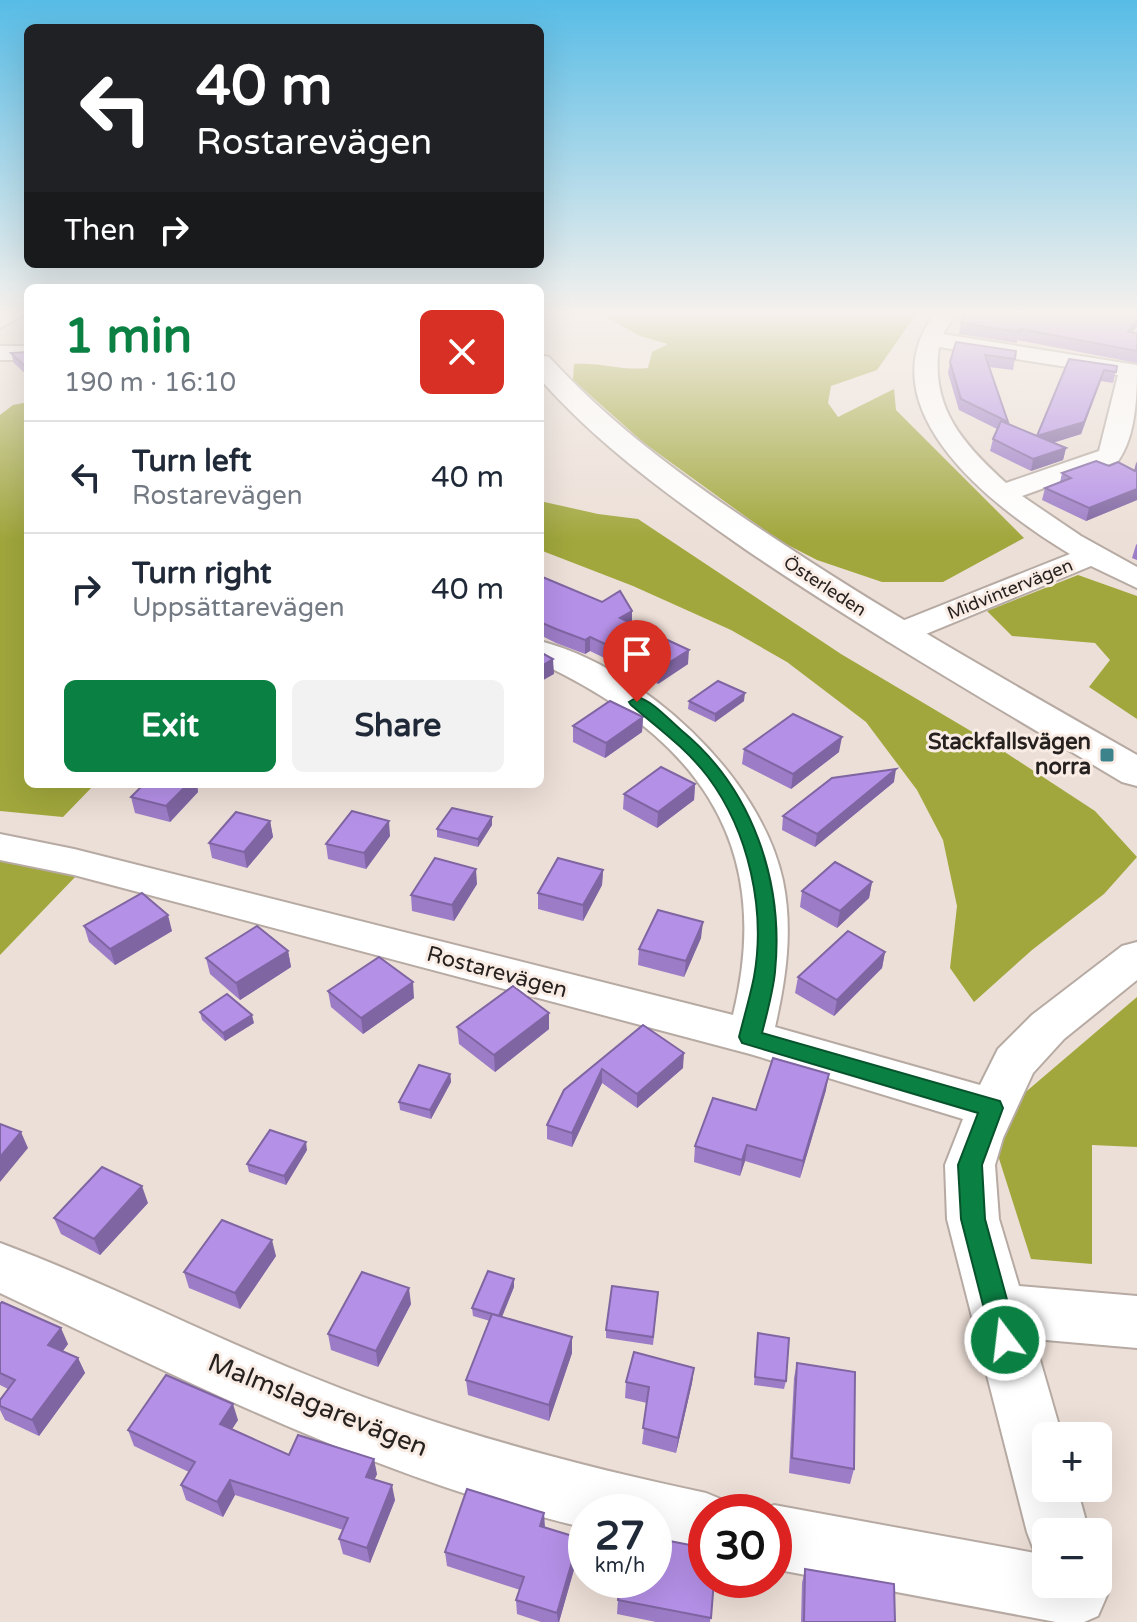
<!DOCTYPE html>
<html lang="en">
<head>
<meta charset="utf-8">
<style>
  body { margin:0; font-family:"Varela Round",sans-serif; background:#f2f2f3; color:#1f2937; height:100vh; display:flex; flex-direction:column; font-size:30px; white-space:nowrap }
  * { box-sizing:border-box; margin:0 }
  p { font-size:26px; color:#747a83 }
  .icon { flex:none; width:44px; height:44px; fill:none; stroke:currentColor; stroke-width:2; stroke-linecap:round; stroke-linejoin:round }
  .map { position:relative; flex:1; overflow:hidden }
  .panel { position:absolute; left:24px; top:284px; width:520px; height:504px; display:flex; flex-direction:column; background:#fff; border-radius:12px; box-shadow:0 8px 32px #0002 }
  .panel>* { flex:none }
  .top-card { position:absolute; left:24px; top:24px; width:520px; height:244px; border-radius:12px; box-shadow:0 8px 32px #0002; background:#202124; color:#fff; overflow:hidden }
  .controls { position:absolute; left:1032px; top:1422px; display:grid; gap:16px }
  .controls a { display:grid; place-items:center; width:80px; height:80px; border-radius:12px; background:#fff; box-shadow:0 8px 32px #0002; font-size:40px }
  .speed { position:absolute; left:568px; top:1494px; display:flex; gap:16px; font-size:40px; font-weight:700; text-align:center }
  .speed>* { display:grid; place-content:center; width:104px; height:104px; border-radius:50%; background:#fff; box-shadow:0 8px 32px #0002; line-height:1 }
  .speed small { font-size:20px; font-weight:400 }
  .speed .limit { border:12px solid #d22; background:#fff; color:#111 }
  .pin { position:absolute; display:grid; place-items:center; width:68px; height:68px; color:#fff; margin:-82px -34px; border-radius:50% 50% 50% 0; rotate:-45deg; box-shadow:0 0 8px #0007 }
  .pin .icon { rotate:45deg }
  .me { position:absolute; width:88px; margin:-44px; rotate:345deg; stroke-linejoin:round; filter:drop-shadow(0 0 6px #0008) }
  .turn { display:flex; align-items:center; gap:28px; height:168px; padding:0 40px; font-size:36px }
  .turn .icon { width:104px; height:104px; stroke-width:2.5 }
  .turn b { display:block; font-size:56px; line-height:68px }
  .then { display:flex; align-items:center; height:76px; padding:0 40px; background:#0003; gap:16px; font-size:30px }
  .round { display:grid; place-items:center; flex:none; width:84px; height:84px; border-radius:12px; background:#f2f2f3 }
  .overview { display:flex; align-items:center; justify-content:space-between; height:136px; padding:0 40px }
  h1 { font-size:48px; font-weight:800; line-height:60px; color:#0b8043 }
  .button { display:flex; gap:16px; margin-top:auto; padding:16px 40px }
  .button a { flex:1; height:92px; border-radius:12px; background:#0b8043; color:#fff; font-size:32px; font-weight:800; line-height:92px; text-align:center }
  .button a+a { background:#f2f2f3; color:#1f2937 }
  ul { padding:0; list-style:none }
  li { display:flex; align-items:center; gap:24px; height:112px; padding:0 40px; border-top:2px solid #e0e1e3 }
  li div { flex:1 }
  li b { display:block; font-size:30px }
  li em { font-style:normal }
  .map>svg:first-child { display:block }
  .forest { fill:#a1a73c }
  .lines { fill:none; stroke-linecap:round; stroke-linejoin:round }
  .minor-casing { stroke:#b6aaa3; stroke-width:4 }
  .secondary-casing { stroke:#b6aaa3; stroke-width:4 }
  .minor { fill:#fff; fill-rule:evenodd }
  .secondary { fill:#fff; fill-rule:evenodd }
  .wall { fill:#9c7cc7 }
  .shaded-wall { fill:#7f65a2 }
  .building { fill:#b590e7; stroke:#7f65a2; stroke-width:2 }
  .route { fill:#0b8043; stroke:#07532c; stroke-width:2 }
  .poi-dot { fill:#3c838c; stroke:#f9ece5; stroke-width:3 }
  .labels { text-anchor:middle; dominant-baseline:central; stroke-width:6; stroke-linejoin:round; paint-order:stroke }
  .far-street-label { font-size:18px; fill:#27221f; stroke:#f9ece5 }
  .poi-label { font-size:22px; font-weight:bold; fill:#27221f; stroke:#f9ece5; text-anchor:end }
  .street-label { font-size:22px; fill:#27221f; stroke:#f9ece5 }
  .near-street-label { font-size:26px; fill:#27221f; stroke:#f9ece5 }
</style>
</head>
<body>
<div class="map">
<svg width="1137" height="1622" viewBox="0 0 1137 1622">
  <rect width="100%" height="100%" fill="#ecdfd7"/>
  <g class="forest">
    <path d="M599,313H917L877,370L831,386L828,403L838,417L894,389L896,410L1024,538L943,582H882L817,560L778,540L644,443L573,380L574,364C600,362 622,371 648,368L652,352L668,344L640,336Z"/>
    <polygon points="28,402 28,784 95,784 63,817 0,811 0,415 13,405"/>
    <polygon points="540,501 598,514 638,519 841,654 991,743 1095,811 1137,857 1104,894 1032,950 974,1002 950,968 957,906 943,840 917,790 866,722 787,662 731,630 633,586 540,550"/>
    <polygon points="1078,575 1137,596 1137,719 1089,687 1110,660 1095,643 1012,636 987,611"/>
    <polygon points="0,861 78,874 0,955"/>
    <polygon points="1137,997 1137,1147 1092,1145 1092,1264 1031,1259 988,1124"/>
  </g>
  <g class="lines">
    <g class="minor-casing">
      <g id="minor">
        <polygon points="0,313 26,313 0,328"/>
        <path d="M935,313H956L943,334L1137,365C1137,396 1136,436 1118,461L1022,496L1081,536L1137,567V588L1091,566L909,641L898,644L887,641L882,634L887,627L1070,554C996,510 863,409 935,313ZM939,347L1118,375L1099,451L1006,483C964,445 930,408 939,347Z"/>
        <rect x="0" y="346" width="28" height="14"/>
        <path d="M540,641C642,667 761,776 783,881C793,930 786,979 775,1027L980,1085L998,1049L1032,1015L1122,946L1137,942V980L1064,1039L1033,1073L1003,1138L995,1165L999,1219L1019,1286L1137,1296V1348L1034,1339L1062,1436H1046V1488H1077L1089,1532H1046V1584H1098V1570L1108,1593L1098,1616L1084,1622H1056L774,1569V1512H758L774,1505L1035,1553L1027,1532L947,1219L945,1165L963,1119L750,1054L74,875L0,860V834L74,849L733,1015C776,841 694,735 540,663Z"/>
        <path d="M0,1243C108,1283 211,1337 317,1379C443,1430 574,1465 706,1493L728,1502L732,1512H706V1555L654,1544V1512H586V1528C381,1480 189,1382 0,1293Z"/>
      </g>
    </g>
    <g class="secondary-casing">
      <path id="secondary" d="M540,355L549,357C616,430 695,486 777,540C893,617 1016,686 1137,755V786L1122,782C995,706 867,632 745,549C672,498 599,446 540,379Z"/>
    </g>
    <use href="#minor" class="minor"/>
    <use href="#secondary" class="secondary"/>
  </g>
  <g class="wall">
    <polygon points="1137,313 1137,326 1132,333 1137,333 1137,363 1017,340 1017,343 959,334 961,323"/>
    <polygon points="28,347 28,376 14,363 11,353 28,352"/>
    <polygon points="1016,351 1013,370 989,367 1008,423 1037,436 1069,359 1117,366 1113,383 1101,381 1081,434 1053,443 1066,448 1063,460 1031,471 990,451 993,439 997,429 959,410 948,373 950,362"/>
    <polygon points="1137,461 1137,500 1086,521 1042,500 1045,488 1060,482 1062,473 1109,466 1135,470"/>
    <polygon points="1137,544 1137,560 1132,558 1136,545"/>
    <polygon points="540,576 632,623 688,664 658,684 590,651 585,654 556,643 540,635"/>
    <polygon points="689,701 744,701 715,722 688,709"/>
    <polygon points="643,717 642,732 605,758 573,742 573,726"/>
    <polygon points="744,749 839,752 791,789 742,764"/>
    <polygon points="894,782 815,847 782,830 783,816"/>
    <polygon points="144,784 197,784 198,792 170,822 135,813 131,797"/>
    <polygon points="695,784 694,800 657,828 623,809 624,794"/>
    <polygon points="270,821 273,837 247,868 212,858 209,843"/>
    <polygon points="492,825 478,847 437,837 437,829"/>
    <polygon points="390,836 366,869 328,859 326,844"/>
    <polygon points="603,870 602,885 583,921 538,909 538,893"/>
    <polygon points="872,882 869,898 837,928 800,907 802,891"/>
    <polygon points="477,884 454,921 412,911 411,895"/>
    <polygon points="84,926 172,931 115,965 89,942"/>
    <polygon points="701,938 684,977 638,965 639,949"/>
    <polygon points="288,951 291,967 240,1000 210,974 206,958"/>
    <polygon points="885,952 882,968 834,1016 795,993 798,977"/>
    <polygon points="328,991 414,998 363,1034 331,1007"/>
    <polygon points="200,1012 254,1023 225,1041 202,1020"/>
    <polygon points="549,1013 549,1029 495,1072 459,1044 457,1027"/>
    <polygon points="643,1025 683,1068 637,1108 602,1083 572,1147 547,1139 547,1125"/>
    <polygon points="450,1074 451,1082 431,1119 400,1110 399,1102"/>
    <polygon points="826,1090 800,1178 745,1161 740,1176 694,1162 695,1146 756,1110"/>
    <polygon points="307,1150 286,1185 249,1172 247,1164"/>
    <polygon points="148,1203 100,1255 61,1234 54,1218"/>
    <polygon points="276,1256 240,1309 189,1288 184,1272"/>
    <polygon points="514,1287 502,1317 572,1353 549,1421 468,1395 466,1380 490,1321 473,1316 472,1308"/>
    <polygon points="658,1292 653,1345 606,1338 606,1330"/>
    <polygon points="0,1304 68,1344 63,1351 78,1358 85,1373 39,1436 5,1420 0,1410 0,1400 8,1389 0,1385"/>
    <polygon points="411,1304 378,1367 331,1350 328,1334"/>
    <polygon points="758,1333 786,1381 784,1389 754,1385"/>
    <polygon points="797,1363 854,1469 850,1484 789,1473 794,1378"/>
    <polygon points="694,1368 692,1383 676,1453 642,1444 647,1403 625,1398 626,1382"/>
    <polygon points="238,1420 232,1429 289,1455 377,1474 374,1480 395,1500 370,1563 343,1554 339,1539 343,1530 235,1495 223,1517 186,1500 181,1485 189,1472 134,1446 128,1430"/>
    <polygon points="545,1527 579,1552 559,1622 541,1622 517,1614 516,1600 520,1590 447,1566 445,1552"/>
    <polygon points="805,1569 895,1622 801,1622 802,1583"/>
    <polygon points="714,1580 710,1622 656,1622 617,1614 618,1600"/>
  </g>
  <g class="shaded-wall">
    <polygon points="1137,319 1137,326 1125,342 1128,332"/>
    <polygon points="1104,370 1081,434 1035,448 1037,436"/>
    <polygon points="1066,448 1063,460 1031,471 1033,459"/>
    <polygon points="1137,489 1137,500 1086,521 1089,508"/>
    <polygon points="632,611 632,625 620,618"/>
    <polygon points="590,637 590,651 585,654 585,640"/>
    <polygon points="689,650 688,664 658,684 659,669"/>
    <polygon points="553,659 554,674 540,682 540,667"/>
    <polygon points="745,693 744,701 715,722 715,714"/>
    <polygon points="643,717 642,732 605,758 606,743"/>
    <polygon points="842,737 839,752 791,789 793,774"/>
    <polygon points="896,769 894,782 815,847 817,834"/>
    <polygon points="188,784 197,784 198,792 170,822 166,806"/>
    <polygon points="695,784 694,800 657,828 658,812"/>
    <polygon points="492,817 492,825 478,847 478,839"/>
    <polygon points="270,821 273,837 247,868 244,852"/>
    <polygon points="389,821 390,836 366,869 364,853"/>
    <polygon points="476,869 477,884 454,921 452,905"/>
    <polygon points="603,870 602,885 583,921 583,905"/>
    <polygon points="872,882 869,898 837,928 840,911"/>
    <polygon points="168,915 172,931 115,965 110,949"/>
    <polygon points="703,922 701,938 684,977 686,961"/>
    <polygon points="288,951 291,967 240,1000 236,983"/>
    <polygon points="885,952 882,968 834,1016 837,1000"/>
    <polygon points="413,982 414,998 363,1034 361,1018"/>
    <polygon points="549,1013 549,1029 495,1072 494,1055"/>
    <polygon points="252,1015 254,1023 225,1041 223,1033"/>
    <polygon points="684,1053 683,1068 637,1108 637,1094"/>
    <polygon points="602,1069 602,1083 572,1147 572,1133"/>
    <polygon points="450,1074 451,1082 431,1119 430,1110"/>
    <polygon points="829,1074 826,1090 800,1178 803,1161"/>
    <polygon points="21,1132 28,1148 0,1182 0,1157"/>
    <polygon points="306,1142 307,1150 286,1185 284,1176"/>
    <polygon points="747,1145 745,1161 740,1176 742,1160"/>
    <polygon points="142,1186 148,1203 100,1255 94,1239"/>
    <polygon points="272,1240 276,1256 240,1309 235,1293"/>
    <polygon points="514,1279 514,1287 499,1324 499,1316"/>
    <polygon points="409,1288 411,1304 378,1367 376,1351"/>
    <polygon points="61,1328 68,1344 55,1361 48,1345"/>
    <polygon points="572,1337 572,1353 549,1421 549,1405"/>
    <polygon points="78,1358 85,1373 39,1436 32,1420"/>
    <polygon points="694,1368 692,1383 676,1453 678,1438"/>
    <polygon points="233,1404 238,1420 225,1440 220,1424"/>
    <polygon points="374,1459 377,1474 369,1492 366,1477"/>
    <polygon points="230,1480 235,1495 223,1517 217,1502"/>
    <polygon points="392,1485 395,1500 370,1563 367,1548"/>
    <polygon points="544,1513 545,1527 540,1526"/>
    <polygon points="579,1538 579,1552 559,1622 558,1622 557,1613"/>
  </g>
  <g class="building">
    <polygon points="964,313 1137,313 1137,319 1128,332 1137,333 1137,351 1020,329 1019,332 961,323"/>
    <polygon points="956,342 1016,351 1015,359 985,355 1008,422 961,399 950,362"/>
    <polygon points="28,347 28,369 11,353 28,352"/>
    <polygon points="1069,359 1117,366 1116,372 1104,370 1084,422 1037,436 1066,448 1033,459 993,439 1001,421 1037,436"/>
    <polygon points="1096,461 1109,466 1118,462 1135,471 1137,463 1137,489 1089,508 1045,488 1071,478 1062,473"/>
    <polygon points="540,576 602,602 620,591 632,611 620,618 689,650 659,669 590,637 585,640 556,629 540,622"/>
    <polygon points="540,652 553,659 540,667"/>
    <polygon points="718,681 745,693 715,714 689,701"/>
    <polygon points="610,701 643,717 606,743 573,726"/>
    <polygon points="793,714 842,737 793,774 744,749"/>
    <polygon points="661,767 695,784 658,812 624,794"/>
    <polygon points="896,769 817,834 783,816 832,778"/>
    <polygon points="144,784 188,784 166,806 131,797"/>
    <polygon points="452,808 492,817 478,839 437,829"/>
    <polygon points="352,811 389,821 364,853 326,844"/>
    <polygon points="236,812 270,821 244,852 209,843"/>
    <polygon points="435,858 476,869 452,905 411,895"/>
    <polygon points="558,858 603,870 583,905 538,893"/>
    <polygon points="835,862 872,882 840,911 802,891"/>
    <polygon points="142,893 168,915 110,949 84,926"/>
    <polygon points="658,910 703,922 686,961 639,949"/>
    <polygon points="257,926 288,951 236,983 206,958"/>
    <polygon points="848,931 885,952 837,1000 798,977"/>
    <polygon points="379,957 413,982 361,1018 328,991"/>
    <polygon points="513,986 549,1013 494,1055 457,1027"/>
    <polygon points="227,994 252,1015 223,1033 200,1012"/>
    <polygon points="643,1025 684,1053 637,1094 602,1069 572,1133 547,1125 564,1090"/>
    <polygon points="773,1058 829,1074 803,1161 747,1145 742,1160 695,1146 713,1098 756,1110"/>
    <polygon points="419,1065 450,1074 430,1110 399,1102"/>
    <polygon points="0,1124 21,1132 0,1157"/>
    <polygon points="270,1130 306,1142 284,1176 247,1164"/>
    <polygon points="102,1167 142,1186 94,1239 54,1218"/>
    <polygon points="222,1220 272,1240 235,1293 184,1272"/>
    <polygon points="488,1271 514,1279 499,1316 472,1308"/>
    <polygon points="362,1272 409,1288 376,1351 328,1334"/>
    <polygon points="612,1286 658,1292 653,1337 606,1330"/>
    <polygon points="2,1302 61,1328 48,1345 78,1358 32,1420 0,1406 0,1400 15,1380 0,1373 0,1304"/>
    <polygon points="492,1314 572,1337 549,1405 466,1380"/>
    <polygon points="758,1333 789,1338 786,1381 755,1377"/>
    <polygon points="634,1352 694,1368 678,1438 643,1428 649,1387 626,1382"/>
    <polygon points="797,1363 855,1372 854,1469 792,1458"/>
    <polygon points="166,1375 233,1404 220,1424 289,1455 298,1435 374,1459 366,1477 392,1485 367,1548 339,1539 348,1518 230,1480 217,1502 181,1485 195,1462 128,1430"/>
    <polygon points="467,1489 544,1513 540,1526 579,1538 557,1613 516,1600 524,1577 445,1552"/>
    <polygon points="654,1538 706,1548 706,1580 714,1580 711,1618 618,1600 621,1580 654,1580"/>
    <polygon points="805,1569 894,1584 895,1622 804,1622"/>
  </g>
  <linearGradient id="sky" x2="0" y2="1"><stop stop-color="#57bce6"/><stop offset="0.58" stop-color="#f6f1ed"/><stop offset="1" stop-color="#f6f1ed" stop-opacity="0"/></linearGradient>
  <rect width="1137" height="540" fill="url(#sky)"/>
  <path class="route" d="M637,697C653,701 668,719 681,730C753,789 784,882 775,972C773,992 767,1013 762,1033L1000,1101L1003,1108L982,1165L985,1219L1018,1340L1015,1348L1005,1352L995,1348L992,1340L961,1219L958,1165L978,1113L742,1043L739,1037C744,1017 750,997 754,977C766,910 749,832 708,777C687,749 658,728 631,705L629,702Z"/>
  <rect class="poi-dot" x="1099" y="747" width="16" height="16" rx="4"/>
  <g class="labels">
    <g class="far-street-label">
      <text transform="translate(825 586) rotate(33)">Österleden</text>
      <text transform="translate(1010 589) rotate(-22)">Midvintervägen</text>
    </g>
    <g class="poi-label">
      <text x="1091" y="742">Stackfallsvägen<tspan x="1091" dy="25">norra</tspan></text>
    </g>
    <g class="street-label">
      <text transform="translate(497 972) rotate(15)">Rostarevägen</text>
    </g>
    <g class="near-street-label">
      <text transform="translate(318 1405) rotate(22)">Malmslagarevägen</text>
    </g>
  </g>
</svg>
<div class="controls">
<a>+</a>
<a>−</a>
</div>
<div class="speed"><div>27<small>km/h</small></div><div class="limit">30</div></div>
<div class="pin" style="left:637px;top:702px;background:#d93025"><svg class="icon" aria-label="arrive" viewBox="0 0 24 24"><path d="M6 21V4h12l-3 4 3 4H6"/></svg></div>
<svg class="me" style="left:1005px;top:1340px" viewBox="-20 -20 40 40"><circle r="17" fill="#0b8043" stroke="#fff" stroke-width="3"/><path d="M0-11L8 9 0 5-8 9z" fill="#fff"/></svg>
<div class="top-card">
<div class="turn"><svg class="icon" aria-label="left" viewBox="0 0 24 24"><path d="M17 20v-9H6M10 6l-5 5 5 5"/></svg><div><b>40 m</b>Rostarevägen</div></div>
<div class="then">Then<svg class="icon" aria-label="right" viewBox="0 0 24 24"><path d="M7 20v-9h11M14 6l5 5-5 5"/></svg></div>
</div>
<section class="panel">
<div class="overview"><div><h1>1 min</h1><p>190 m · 16:10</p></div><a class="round" style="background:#d93025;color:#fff"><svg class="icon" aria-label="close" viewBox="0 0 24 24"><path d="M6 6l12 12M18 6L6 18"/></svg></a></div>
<ul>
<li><svg class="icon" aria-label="left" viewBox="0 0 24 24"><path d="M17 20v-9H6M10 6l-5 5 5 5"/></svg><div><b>Turn left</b><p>Rostarevägen</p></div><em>40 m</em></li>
<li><svg class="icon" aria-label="right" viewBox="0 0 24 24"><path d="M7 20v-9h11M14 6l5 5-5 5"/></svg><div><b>Turn right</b><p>Uppsättarevägen</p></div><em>40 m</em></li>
</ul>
<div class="button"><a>Exit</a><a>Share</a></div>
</section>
</div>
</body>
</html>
